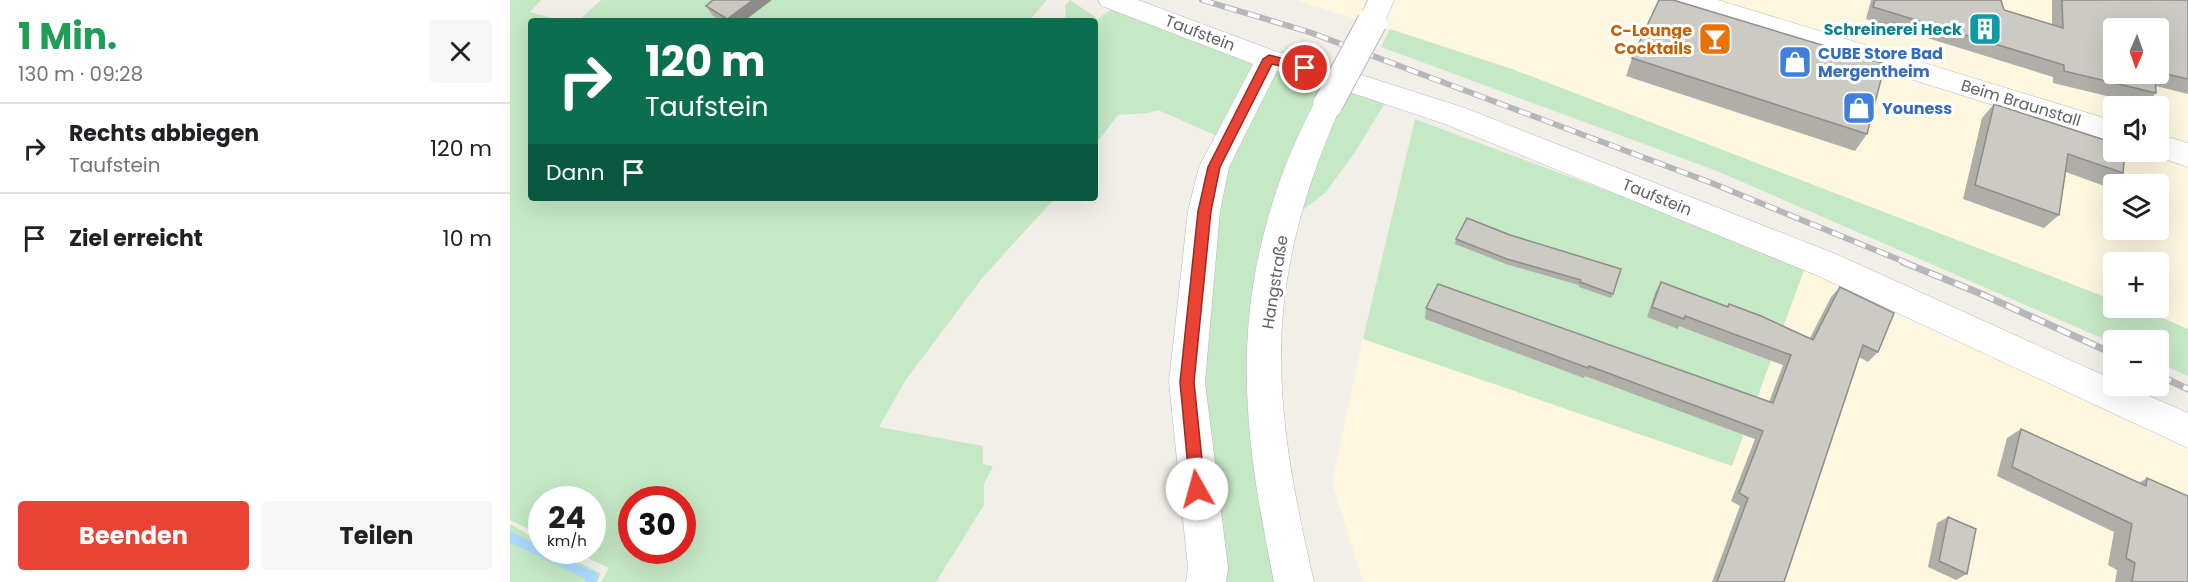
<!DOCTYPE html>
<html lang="de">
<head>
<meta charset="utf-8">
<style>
  body { margin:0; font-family:Poppins,sans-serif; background:#f6f6f6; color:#202124; height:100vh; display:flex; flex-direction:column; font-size:22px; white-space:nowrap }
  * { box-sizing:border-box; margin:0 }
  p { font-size:20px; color:#757577 }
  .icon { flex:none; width:33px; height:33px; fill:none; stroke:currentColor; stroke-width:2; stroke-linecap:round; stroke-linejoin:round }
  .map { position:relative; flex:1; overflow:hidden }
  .sheet { display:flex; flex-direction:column; background:#fff; width:510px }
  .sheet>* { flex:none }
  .hud { position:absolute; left:18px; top:18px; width:570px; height:183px; border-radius:6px; box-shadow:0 6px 24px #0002; background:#0b6e4f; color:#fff; overflow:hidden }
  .needle { width:39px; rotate:182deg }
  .controls { position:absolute; left:1593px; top:18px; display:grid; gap:12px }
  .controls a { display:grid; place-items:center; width:66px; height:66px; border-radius:6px; background:#fff; box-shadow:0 6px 24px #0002; font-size:30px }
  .speed { position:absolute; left:18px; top:486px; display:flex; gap:12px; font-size:30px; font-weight:700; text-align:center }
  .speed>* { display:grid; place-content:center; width:78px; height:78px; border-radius:50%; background:#fff; box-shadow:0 6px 24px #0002; line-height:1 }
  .speed small { font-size:15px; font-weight:400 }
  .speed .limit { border:9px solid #d22; background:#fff; color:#111 }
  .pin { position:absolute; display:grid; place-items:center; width:51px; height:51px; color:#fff; margin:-26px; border:3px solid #fff; border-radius:50%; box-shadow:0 2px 6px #0007 }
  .me { position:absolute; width:66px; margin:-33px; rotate:353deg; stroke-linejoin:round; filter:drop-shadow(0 0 4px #0008) }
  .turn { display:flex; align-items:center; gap:21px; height:126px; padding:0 18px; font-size:27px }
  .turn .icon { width:78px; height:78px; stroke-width:2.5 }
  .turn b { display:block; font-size:42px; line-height:51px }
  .then { display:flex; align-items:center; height:57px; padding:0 18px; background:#0003; gap:12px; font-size:22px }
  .round { display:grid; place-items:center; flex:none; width:63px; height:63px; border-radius:6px; background:#f6f6f6 }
  .summary { display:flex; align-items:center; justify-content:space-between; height:102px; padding:0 18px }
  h1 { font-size:36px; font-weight:700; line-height:45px; color:#1e9e55 }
  .cta { display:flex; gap:12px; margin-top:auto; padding:12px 18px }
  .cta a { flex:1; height:69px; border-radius:6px; background:#ea4335; color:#fff; font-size:24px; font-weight:700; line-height:69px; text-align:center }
  .cta a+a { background:#f6f6f6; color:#202124 }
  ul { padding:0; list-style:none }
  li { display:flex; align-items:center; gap:18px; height:90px; padding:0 18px; border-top:2px solid #e0e0e0 }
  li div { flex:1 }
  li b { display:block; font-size:22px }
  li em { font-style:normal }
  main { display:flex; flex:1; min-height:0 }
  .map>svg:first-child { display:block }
  .commercial { fill:#fef7e0; fill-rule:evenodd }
  .green { fill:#c5e8c5; fill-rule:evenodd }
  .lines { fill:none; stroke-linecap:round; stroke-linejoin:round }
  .stream { stroke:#aadaff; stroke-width:10 }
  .minor-casing { stroke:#b5b8bc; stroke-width:1 }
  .minor { fill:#fff; fill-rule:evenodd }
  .rail-far1-casing { stroke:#b6b7b8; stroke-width:6 }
  .rail-casing { stroke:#b6b7b8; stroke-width:7 }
  .rail-far1 { stroke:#fff; stroke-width:4; stroke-dasharray:12; stroke-linecap:butt }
  .rail { stroke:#fff; stroke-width:4.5; stroke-dasharray:14; stroke-linecap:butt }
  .minor-bridge-casing { stroke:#b5b8bc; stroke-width:31; stroke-linecap:butt }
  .minor-bridge { stroke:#fff; stroke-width:29 }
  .wall { fill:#afaea9; fill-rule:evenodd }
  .shaded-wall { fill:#8f8d8a }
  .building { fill:#cccac5; stroke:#8f8d8a; stroke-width:1.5 }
  .route { fill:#ea4335; stroke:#982c22; stroke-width:1.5 }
  .labels { text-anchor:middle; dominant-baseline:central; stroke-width:6; stroke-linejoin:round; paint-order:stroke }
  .culture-label { font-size:16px; font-weight:bold; fill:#0d838f; stroke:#fff; text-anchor:end }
  .food-label { font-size:16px; font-weight:bold; fill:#c56008; stroke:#fff; text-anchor:end }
  .street-label { font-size:16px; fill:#5f6368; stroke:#fff }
  .shop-label { font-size:16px; font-weight:bold; fill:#366cbe; stroke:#fff; text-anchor:start }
</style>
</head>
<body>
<main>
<section class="sheet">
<div class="summary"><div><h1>1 Min.</h1><p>130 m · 09:28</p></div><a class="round"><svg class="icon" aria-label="close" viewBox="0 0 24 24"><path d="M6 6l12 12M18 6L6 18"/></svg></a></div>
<ul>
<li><svg class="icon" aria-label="right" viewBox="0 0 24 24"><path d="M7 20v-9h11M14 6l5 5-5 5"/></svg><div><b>Rechts abbiegen</b><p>Taufstein</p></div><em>120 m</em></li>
<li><svg class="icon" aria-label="arrive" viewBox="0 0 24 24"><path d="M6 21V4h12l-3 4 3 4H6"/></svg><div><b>Ziel erreicht</b></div><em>10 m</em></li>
</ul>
<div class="cta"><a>Beenden</a><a>Teilen</a></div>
</section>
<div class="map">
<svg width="1678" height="582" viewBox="0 0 1678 582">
  <rect width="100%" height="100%" fill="#f1efe8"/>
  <g class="commercial">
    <path d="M786,0H1678V329L1624,308H1648V262H1604L1603,300L1002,69ZM1604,28H1648V74H1604ZM1604,106H1648V152H1604ZM1604,184H1648V230H1604Z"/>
    <polygon points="1296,265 1678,439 1678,582 853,582 822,482 853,339 1222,466"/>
  </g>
  <g class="green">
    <path d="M0,0H31L20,12L52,21H21V198H545L473,277L395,381L369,427L473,446V464L483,466L474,484V505L426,582H91L99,568L63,551L82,550V500H32L31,535L0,520ZM122,500H172V550H122Z"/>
    <polygon points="91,0 537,0 519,21 68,21"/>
    <polygon points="560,0 588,19 609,3 880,95 845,152 816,192 774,225 763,272 784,582 696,582 685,469 716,140 648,110 638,113 608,115 585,145 585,21 556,21 555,5"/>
    <path d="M880,29L1002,69L1603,300L1604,308C1630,308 1654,318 1678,329V376L1649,363L1648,340H1604L1603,343L1207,171L871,47Z"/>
    <polygon points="905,119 1296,265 1222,466 853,339"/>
    <polygon points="0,524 31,542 32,550 48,551 91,574 87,582 0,582"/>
  </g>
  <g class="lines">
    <polyline class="stream" points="0,537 83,577 80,582"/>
    <g class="minor-casing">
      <g id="minor">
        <polygon points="588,0 628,0 765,51 823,66 955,108 1328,255 1604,380 1604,386 1616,386 1678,413 1678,448 1306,275 935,124 809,82 767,71 719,167 710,211 695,382 718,568 716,582 676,582 678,568 659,382 678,211 689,167 743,64 592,6"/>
        <polygon points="858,0 884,0 872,29 862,31 852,29 848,22"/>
        <polygon points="1164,0 1208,0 1604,121 1604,143 1168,6"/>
        <path d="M818,93L828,96L832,104C796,183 771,268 771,356C771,432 787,508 804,582H764C749,508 735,433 737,357C738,268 765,174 808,96Z"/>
        <polygon points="1648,134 1678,143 1678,167 1637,153 1648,152"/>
      </g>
    </g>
    <use href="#minor" class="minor"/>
    <g class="rail-far1-casing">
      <polyline id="rail-far1" points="692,0 799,32 1199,182 1397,263"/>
    </g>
    <g class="rail-casing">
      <g id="rail">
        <polyline points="1393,262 1469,293 1604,354"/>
        <polyline points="1648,375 1678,389"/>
      </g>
    </g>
    <use href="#rail-far1" class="rail-far1"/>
    <use href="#rail" class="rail"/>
    <g class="minor-bridge-casing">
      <polyline id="minor-bridge" points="818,104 862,22"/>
    </g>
    <use href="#minor-bridge" class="minor-bridge"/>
  </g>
  <g class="wall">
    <path d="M1361,0H1491L1494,10L1542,25V0H1678V94L1646,86V93L1634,105L1543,83V77L1356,19ZM1648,28V74H1604Z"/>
    <polygon points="196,6 234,21 211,21 203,16"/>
    <polygon points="1122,58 1357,134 1345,151 1116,76"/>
    <polygon points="1484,104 1613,173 1597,187 1556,172 1549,215 1534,228 1453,199 1472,118"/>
    <polygon points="957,218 1103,294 1101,298 1069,287 1069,285 996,264 945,244 946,239"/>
    <polygon points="1151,282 1217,306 1219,304 1300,338 1321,297 1330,287 1368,352 1358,362 1349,357 1274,582 1202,582 1230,506 1221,501 1245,439 1075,376 1074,378 915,319 916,308 1259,402 1273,365 1169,326 1168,329 1137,317 1145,293"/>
    <polygon points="1511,429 1629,483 1637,478 1678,582 1605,582 1607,570 1598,565 1604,532 1487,476 1497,438"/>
    <polygon points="1438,517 1457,574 1446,580 1418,567 1427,523"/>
  </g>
  <polygon class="shaded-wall" points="243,0 262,0 234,21 218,21 217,19"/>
  <g class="building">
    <polygon points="203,0 243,0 217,19 196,6"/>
    <polygon points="1149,0 1163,0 1375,64 1357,134 1122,58"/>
    <polygon points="1365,0 1491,0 1494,10 1553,28 1552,0 1678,0 1678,79 1648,72 1648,28 1604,28 1604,74 1645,74 1646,93 1554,71 1554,65 1363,7"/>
    <polygon points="1484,104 1604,143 1604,152 1615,152 1613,173 1558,154 1549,215 1465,185"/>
    <polygon points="957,218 1000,235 1111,269 1103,294 1070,282 1071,280 997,259 946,239"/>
    <polygon points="1151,282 1218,307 1219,304 1251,316 1303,340 1330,287 1384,313 1368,352 1353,345 1274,582 1207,582 1238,498 1229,493 1253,431 1079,366 1078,368 916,308 928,284 1263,403 1281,355 1175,316 1174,319 1142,307"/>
    <polygon points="1511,429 1636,486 1637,478 1678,496 1678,582 1622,582 1625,563 1616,558 1622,524 1502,467"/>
    <polygon points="1438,517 1466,529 1457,574 1429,561"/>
  </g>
  <polygon class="route" points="759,55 799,65 801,68 795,72 762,64 710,167 701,211 684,382 695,489 693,494 687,496 682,494 680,489 670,382 688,211 698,167 753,59"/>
  <defs>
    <g id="building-square" transform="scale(1.725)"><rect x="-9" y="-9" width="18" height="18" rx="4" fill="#0f9aa8" stroke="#fff"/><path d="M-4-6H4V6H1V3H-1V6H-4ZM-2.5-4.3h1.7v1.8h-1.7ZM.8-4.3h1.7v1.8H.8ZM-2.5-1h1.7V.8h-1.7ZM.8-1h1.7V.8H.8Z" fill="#fff"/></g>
    <g id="bar-square" transform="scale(1.725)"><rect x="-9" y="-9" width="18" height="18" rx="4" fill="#e8710a" stroke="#fff"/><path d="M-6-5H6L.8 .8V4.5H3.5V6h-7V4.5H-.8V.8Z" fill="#fff"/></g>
    <g id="shop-square" transform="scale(1.725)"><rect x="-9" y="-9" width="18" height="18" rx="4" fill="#3f7fe0" stroke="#fff"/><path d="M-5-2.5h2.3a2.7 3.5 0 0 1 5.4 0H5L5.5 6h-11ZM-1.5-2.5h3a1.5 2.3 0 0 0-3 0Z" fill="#fff"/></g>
  </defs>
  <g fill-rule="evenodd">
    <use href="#building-square" x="1475" y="29"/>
    <use href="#bar-square" x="1205" y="39"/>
    <use href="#shop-square" x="1285" y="62"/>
    <use href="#shop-square" x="1349" y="108"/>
  </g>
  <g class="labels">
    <g class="culture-label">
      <text x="1452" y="29">Schreinerei Heck</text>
    </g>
    <g class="food-label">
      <text x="1182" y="30">C-Lounge<tspan x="1182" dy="18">Cocktails</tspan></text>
    </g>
    <g class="street-label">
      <text transform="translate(690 33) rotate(21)">Taufstein</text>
      <text transform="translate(1511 103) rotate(17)">Beim Braunstall</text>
      <text transform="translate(1147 197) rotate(22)">Taufstein</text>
      <text transform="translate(765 282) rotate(-81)">Hangstraße</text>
    </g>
    <g class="shop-label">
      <text x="1308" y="53">CUBE Store Bad<tspan x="1308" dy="18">Mergentheim</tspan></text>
      <text x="1372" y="108">Youness</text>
    </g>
  </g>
</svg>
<div class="controls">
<a><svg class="needle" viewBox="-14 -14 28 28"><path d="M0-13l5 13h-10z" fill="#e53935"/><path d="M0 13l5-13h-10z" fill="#757577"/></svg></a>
<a><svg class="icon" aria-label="sound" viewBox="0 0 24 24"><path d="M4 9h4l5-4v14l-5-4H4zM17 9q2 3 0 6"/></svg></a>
<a><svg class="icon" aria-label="layers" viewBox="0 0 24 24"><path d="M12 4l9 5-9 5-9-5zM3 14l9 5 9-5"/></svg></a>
<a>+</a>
<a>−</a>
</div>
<div class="speed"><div>24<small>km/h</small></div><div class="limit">30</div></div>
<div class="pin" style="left:795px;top:68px;background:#d93025"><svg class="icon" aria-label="arrive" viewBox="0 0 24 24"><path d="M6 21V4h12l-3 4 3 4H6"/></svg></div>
<svg class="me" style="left:687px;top:489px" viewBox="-20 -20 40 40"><circle r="19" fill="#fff"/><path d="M0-13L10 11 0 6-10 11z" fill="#ea4335"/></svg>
<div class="hud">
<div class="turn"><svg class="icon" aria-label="right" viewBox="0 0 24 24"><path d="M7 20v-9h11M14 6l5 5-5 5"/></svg><div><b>120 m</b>Taufstein</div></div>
<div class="then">Dann<svg class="icon" aria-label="arrive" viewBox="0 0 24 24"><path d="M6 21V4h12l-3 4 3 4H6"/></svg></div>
</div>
</div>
</main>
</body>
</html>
